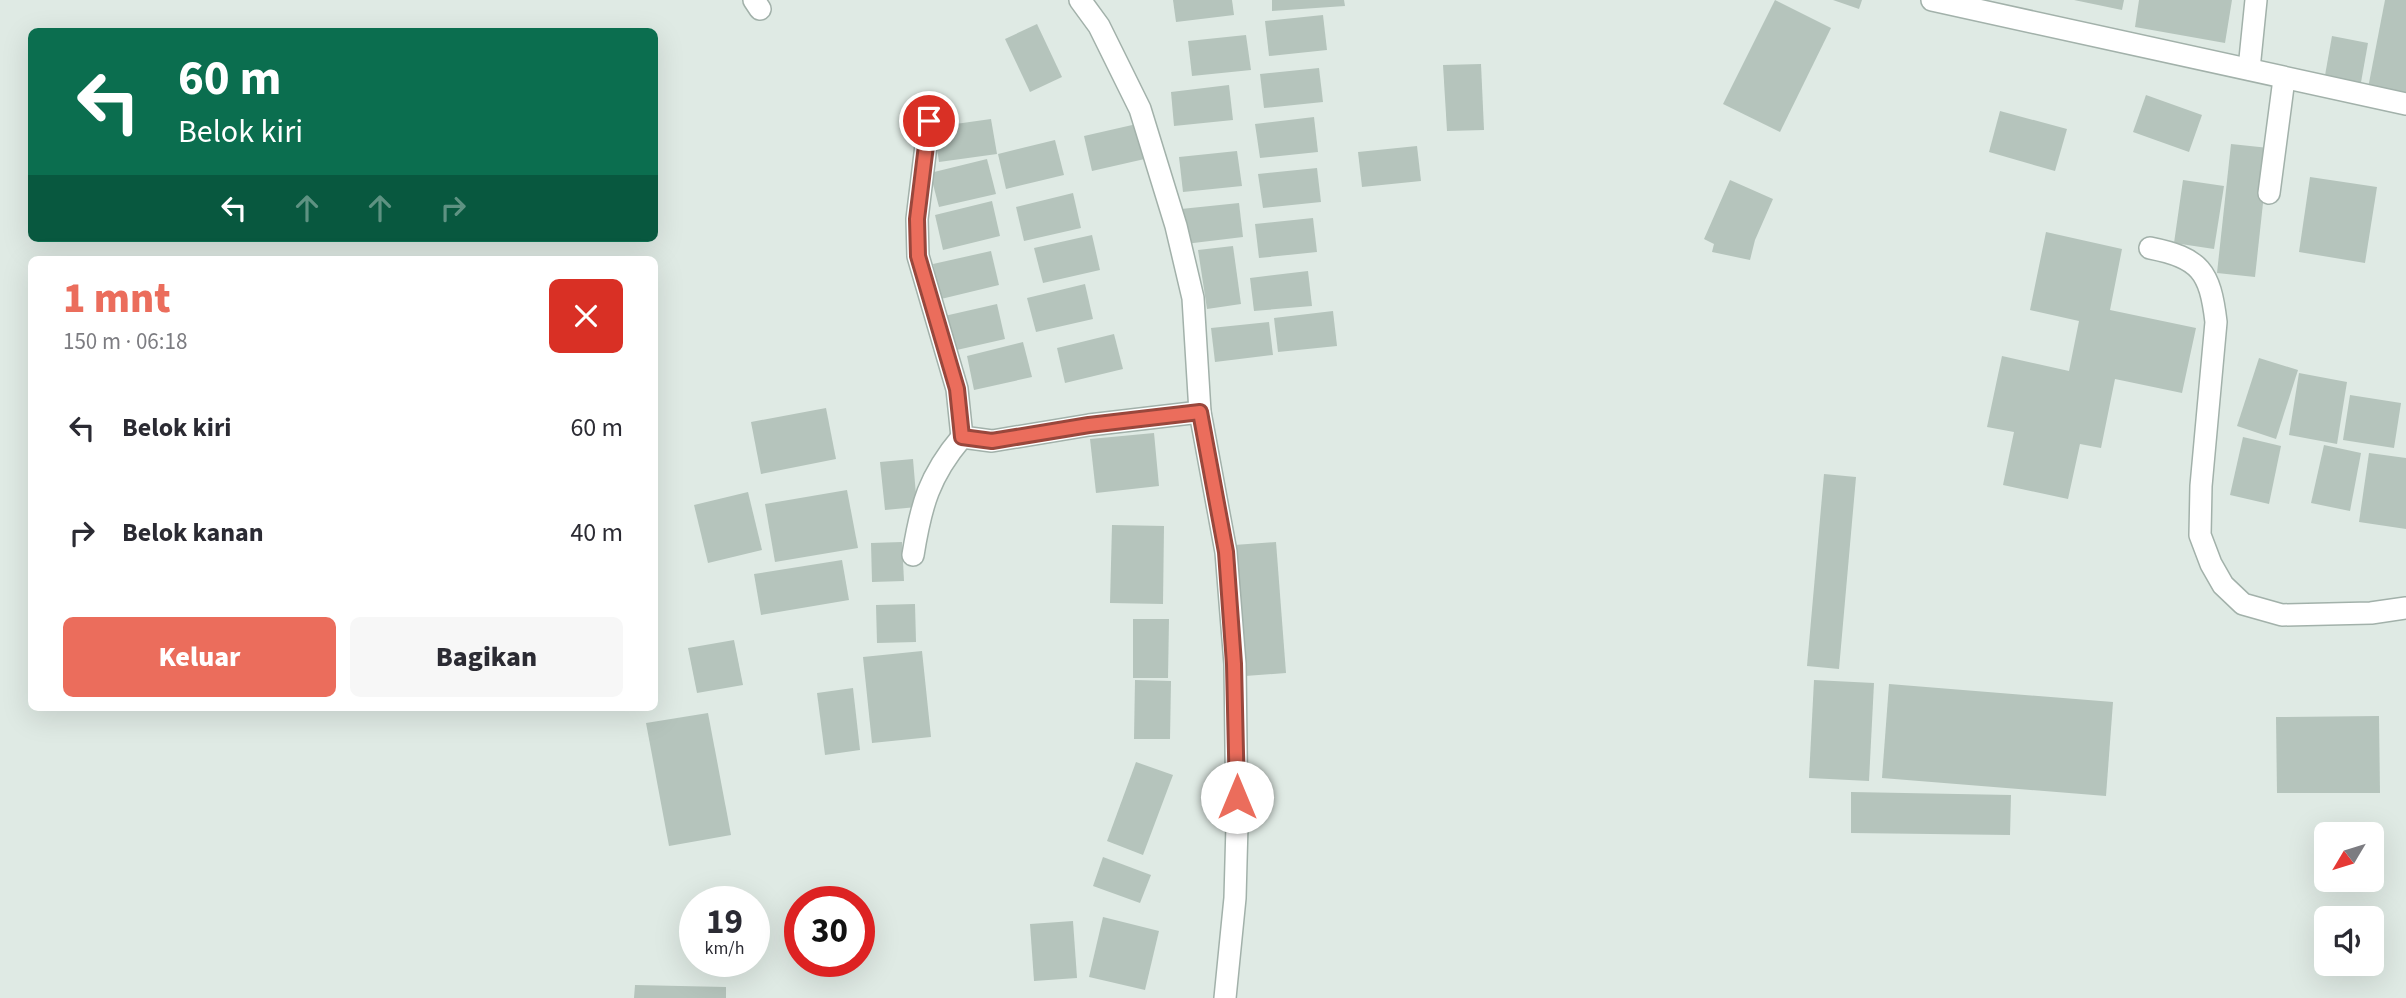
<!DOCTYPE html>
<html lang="id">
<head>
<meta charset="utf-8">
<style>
  body { margin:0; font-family:"Source Sans 3",sans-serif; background:#f7f7f7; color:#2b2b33; height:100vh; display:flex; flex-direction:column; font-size:26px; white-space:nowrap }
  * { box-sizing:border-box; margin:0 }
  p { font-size:23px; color:#7c7c81 }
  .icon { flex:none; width:38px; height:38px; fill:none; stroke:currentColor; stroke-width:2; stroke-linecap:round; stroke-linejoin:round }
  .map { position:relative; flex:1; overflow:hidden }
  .sheet { position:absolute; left:28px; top:256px; width:630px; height:455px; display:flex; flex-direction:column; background:#fff; border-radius:10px; box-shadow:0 7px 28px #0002 }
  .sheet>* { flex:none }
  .hud { position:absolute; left:28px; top:28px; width:630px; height:214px; border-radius:10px; box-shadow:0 7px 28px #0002; background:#0b6e4f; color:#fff; overflow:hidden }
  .needle { width:46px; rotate:232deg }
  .fabs { position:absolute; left:2314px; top:822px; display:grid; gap:14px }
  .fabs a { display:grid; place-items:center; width:70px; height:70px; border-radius:10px; background:#fff; box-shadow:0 7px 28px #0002; font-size:35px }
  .speed { position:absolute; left:679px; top:886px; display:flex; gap:14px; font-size:35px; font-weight:700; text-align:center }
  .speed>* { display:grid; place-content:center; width:91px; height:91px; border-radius:50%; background:#fff; box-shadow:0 7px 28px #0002; line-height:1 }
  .speed small { font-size:18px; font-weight:400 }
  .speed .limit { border:10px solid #d22; background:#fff; color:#111 }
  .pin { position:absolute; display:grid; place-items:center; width:60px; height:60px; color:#fff; margin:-30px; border:4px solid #fff; border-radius:50%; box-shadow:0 2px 7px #0007 }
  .me { position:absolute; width:77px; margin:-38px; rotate:0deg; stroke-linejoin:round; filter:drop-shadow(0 0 5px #0008) }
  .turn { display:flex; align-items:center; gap:24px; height:147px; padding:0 35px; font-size:32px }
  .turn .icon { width:91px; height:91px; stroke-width:2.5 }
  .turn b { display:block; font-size:49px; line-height:60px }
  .lanes { display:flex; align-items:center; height:66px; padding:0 35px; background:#0003; justify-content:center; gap:35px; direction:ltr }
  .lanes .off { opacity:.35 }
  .round { display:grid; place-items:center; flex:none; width:74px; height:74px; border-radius:10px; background:#f7f7f7 }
  .head { display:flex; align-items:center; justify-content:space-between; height:119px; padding:0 35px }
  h1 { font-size:42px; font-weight:800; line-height:52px; color:#eb6d5c }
  .action { display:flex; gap:14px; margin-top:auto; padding:14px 35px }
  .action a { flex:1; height:80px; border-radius:10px; background:#eb6d5c; color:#fff; font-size:28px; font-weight:800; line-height:80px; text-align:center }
  .action a+a { background:#f7f7f7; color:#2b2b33 }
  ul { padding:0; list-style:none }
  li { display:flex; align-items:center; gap:21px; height:105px; padding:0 35px }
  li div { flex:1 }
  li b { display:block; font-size:26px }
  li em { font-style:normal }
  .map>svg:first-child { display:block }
  .building { fill:#b5c4bc }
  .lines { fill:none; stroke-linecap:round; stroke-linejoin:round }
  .lane-casing { stroke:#a2b1aa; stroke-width:24 }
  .street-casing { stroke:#a2b1aa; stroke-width:24 }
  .lane { stroke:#fff; stroke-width:21 }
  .street { stroke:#fff; stroke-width:21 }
  .route-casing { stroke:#99473c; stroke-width:18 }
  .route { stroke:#eb6d5c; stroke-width:12 }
</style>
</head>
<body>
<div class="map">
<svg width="2406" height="998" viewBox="0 0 2406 998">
  <rect width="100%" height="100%" fill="#dfeae4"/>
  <g class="building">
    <polygon points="1173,0 1232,0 1234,15 1176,22"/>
    <polygon points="1272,0 1344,0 1345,6 1272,11"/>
    <polygon points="1775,0 1831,28 1780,132 1723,104"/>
    <polygon points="1833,0 1862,0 1859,9"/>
    <polygon points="2074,0 2124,0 2122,10"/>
    <polygon points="2139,0 2232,0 2225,43 2135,27"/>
    <polygon points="2385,0 2406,0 2406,95 2368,88"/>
    <polygon points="1323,15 1327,50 1269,56 1265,21"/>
    <polygon points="1037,24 1062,77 1030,92 1005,39"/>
    <polygon points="1246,35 1251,70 1192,76 1188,41"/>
    <polygon points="2332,36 2368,43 2360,88 2324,81"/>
    <polygon points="1481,64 1484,130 1447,131 1443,65"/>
    <polygon points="1319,68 1323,102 1264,108 1260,74"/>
    <polygon points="1229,85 1233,120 1174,126 1171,92"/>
    <polygon points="2146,95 2202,115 2189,152 2133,132"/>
    <polygon points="2000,111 2067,129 2055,171 1989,152"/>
    <polygon points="1314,117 1318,152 1260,158 1255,124"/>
    <polygon points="991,119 997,154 939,162 934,127"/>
    <polygon points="1141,123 1149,158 1092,171 1084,136"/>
    <polygon points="1055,140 1064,175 1006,189 998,154"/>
    <polygon points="2231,144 2269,148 2255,277 2217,273"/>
    <polygon points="1417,146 1421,181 1362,187 1358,152"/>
    <polygon points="1237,151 1242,186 1183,192 1179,157"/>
    <polygon points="987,159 996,194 939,207 930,173"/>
    <polygon points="1317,168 1321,202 1263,208 1258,174"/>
    <polygon points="2310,177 2377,187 2365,263 2299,252"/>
    <polygon points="1730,180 1773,199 1755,240 1750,260 1712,252 1714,244 1704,239"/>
    <polygon points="2183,180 2224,186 2214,249 2174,243"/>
    <polygon points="1073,193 1081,228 1024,241 1016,207"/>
    <polygon points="992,201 1000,236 943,250 935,215"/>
    <polygon points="1239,203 1243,237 1185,244 1181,209"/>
    <polygon points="1313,218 1317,252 1259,258 1255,224"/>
    <polygon points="2046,232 2122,249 2110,310 2196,328 2182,393 2115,379 2101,448 2080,444 2068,499 2003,485 2014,432 1987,427 2002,356 2069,371 2079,321 2030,310"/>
    <polygon points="1092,235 1100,270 1043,283 1034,248"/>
    <polygon points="1233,246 1241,304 1207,309 1198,250"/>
    <polygon points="991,251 999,285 941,299 933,264"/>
    <polygon points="1308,271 1312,306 1254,311 1250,278"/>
    <polygon points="1085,284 1093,319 1036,332 1027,298"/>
    <polygon points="997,304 1005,339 948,352 940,317"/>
    <polygon points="1333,311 1337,346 1278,352 1274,318"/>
    <polygon points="1269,322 1273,355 1215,362 1211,328"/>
    <polygon points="1114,334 1123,369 1065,383 1057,348"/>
    <polygon points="1023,342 1032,377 974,390 967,356"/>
    <polygon points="2259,358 2298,370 2276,439 2237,426"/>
    <polygon points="2299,373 2347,382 2337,444 2289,435"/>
    <polygon points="2350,395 2401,403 2394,448 2343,440"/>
    <polygon points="826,408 836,459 761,474 751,422"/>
    <polygon points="1154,433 1159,486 1096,493 1090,439"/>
    <polygon points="2243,437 2281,446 2269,504 2230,495"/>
    <polygon points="2324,445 2361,453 2350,511 2311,503"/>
    <polygon points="2369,453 2406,458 2406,529 2359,522"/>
    <polygon points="913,459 917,507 885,510 880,462"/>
    <polygon points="1824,474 1856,477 1839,669 1807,666"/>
    <polygon points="847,490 858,548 775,562 765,504"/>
    <polygon points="748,492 762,550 708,563 694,505"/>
    <polygon points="1112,525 1164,526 1163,604 1110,603"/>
    <polygon points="902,542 904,581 872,582 871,543"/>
    <polygon points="1276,542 1286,673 1245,676 1234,545"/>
    <polygon points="842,560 849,600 761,615 754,574"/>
    <polygon points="915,604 916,642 877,643 876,605"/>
    <polygon points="1133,619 1169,619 1168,678 1133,678"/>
    <polygon points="734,640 743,685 697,693 688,648"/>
    <polygon points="922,651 931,737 872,743 863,657"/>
    <polygon points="1135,680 1171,681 1170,739 1134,739"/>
    <polygon points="1814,680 1874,683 1869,781 1809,778"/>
    <polygon points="1889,684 2113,702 2106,796 1882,778"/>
    <polygon points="853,688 860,750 825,755 817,693"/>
    <polygon points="708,713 731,835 669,846 646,723"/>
    <polygon points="2379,716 2380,793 2277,793 2276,717"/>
    <polygon points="1136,762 1173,775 1143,855 1107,841"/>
    <polygon points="1851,792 2011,795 2010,835 1851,833"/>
    <polygon points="1103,857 1151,875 1140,903 1093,886"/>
    <polygon points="1103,917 1159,931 1145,990 1089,977"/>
    <polygon points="1073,921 1077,978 1034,981 1030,924"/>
    <polygon points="635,985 726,987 726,998 634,998"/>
  </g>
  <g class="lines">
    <g class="lane-casing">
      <path id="lane" d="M2150,248C2200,258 2210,271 2216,322L2201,486L2200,535L2211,564L2223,585L2243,604L2282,615L2371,613L2406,608"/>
    </g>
    <g class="street-casing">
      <g id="street">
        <polyline points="754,0 760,9"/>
        <polyline points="1080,0 1099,26 1140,109 1176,226 1193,298 1200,412 1226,552 1235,664 1237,825 1235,898 1225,998"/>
        <polyline points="1932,0 2406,104"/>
        <polyline points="2249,69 2256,0"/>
        <polyline points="929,121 917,219 918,256 957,389 962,437 992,441 1089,425 1200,412"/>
        <polyline points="2269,193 2284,79"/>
        <path d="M913,555C921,505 929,476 962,437"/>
      </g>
    </g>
    <use href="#lane" class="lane"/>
    <use href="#street" class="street"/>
  </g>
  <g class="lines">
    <g class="route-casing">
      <polyline id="route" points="929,121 917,219 918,256 957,389 962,437 992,441 1089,425 1200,412 1226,552 1234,664 1237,797"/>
    </g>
    <use href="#route" class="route"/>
  </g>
</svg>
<div class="fabs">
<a><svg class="needle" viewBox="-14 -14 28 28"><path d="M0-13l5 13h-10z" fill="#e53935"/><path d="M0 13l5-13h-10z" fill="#7c7c81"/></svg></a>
<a><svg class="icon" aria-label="sound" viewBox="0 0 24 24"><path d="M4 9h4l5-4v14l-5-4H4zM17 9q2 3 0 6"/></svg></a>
</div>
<div class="speed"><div>19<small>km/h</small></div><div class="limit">30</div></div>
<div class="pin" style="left:929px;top:121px;background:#d93025"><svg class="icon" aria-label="arrive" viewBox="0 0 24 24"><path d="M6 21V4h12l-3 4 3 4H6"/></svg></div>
<svg class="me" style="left:1237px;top:797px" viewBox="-20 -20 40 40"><circle r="19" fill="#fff"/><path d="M0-13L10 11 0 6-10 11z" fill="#eb6d5c"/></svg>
<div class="hud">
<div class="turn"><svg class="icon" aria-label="left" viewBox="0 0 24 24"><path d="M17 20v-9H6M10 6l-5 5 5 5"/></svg><div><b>60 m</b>Belok kiri</div></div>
<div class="lanes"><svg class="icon" aria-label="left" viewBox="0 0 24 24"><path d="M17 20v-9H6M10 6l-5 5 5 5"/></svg><svg class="icon off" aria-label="ahead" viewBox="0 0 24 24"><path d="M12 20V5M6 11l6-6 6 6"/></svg><svg class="icon off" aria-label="ahead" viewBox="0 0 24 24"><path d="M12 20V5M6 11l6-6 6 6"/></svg><svg class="icon off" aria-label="right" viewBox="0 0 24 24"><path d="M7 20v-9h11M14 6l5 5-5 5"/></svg></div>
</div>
<section class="sheet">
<div class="head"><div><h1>1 mnt</h1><p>150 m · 06:18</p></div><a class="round" style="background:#d93025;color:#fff"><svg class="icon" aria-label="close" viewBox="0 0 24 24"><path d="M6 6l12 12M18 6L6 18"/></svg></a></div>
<ul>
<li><svg class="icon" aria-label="left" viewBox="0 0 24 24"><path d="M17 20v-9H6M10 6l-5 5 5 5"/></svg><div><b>Belok kiri</b></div><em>60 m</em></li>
<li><svg class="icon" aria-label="right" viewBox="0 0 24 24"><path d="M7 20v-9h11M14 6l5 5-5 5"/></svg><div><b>Belok kanan</b></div><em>40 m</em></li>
</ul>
<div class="action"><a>Keluar</a><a>Bagikan</a></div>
</section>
</div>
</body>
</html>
